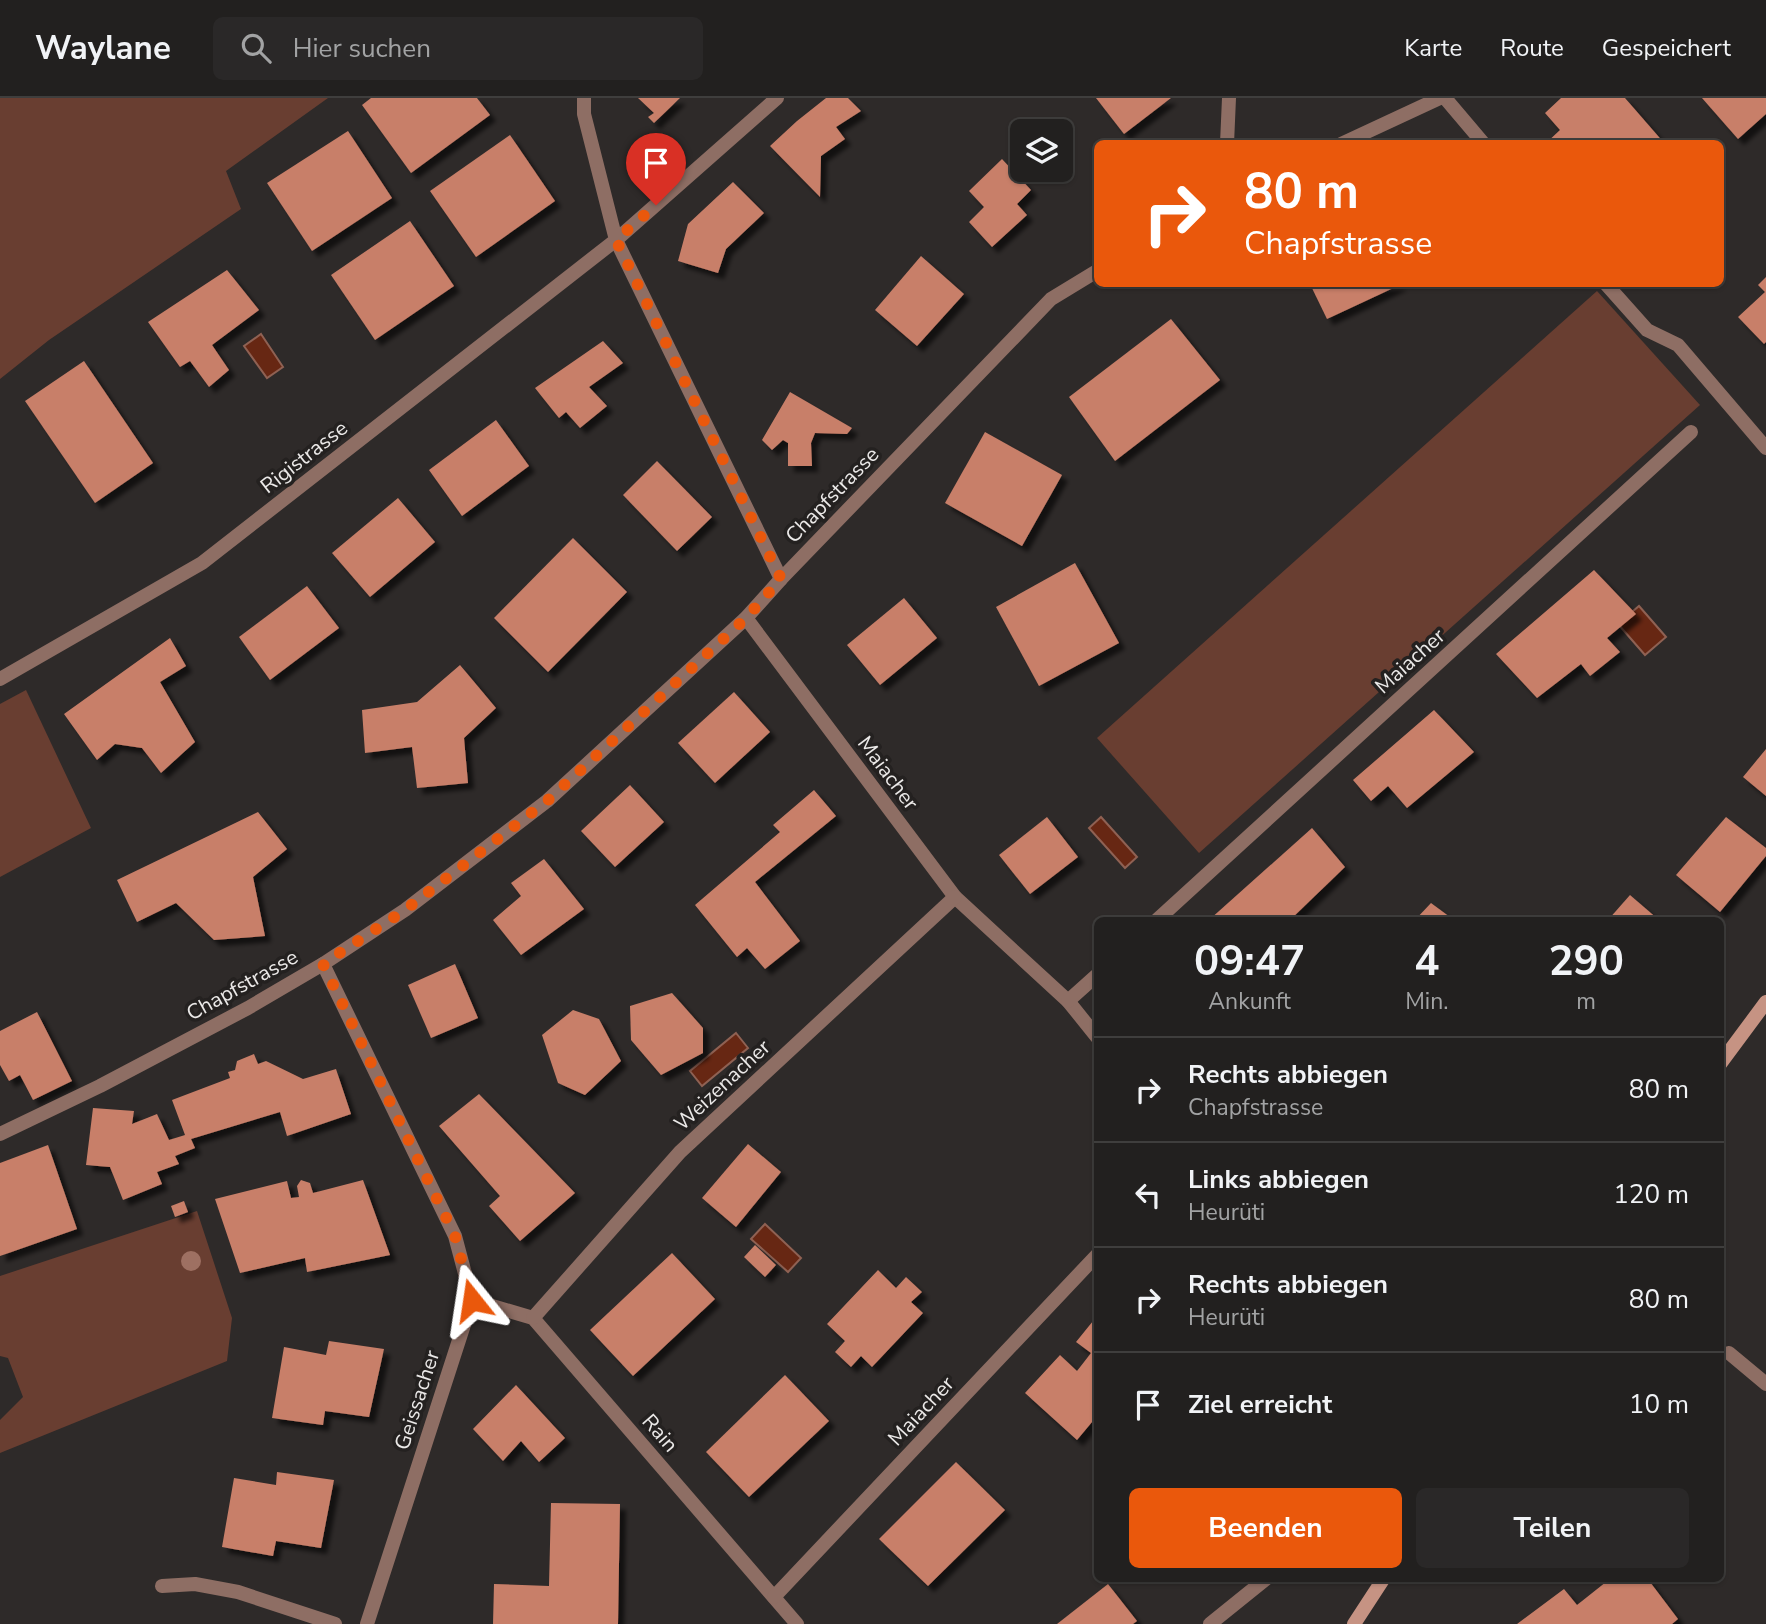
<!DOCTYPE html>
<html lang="de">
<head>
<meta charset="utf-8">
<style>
  body { margin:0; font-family:"Nunito Sans",sans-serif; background:#2a2828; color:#f1f3f6; height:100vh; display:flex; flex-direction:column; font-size:26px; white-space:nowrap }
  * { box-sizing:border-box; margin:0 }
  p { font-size:23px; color:#a2a3a4 }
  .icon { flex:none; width:38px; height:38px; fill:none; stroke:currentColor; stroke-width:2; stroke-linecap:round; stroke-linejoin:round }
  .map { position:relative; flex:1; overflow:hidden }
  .drawer { position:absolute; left:1094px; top:819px; width:630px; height:665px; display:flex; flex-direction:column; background:#22201f; border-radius:10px; box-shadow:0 2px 5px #0004,0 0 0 2px #3f3e3d }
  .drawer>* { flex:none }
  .hud { position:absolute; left:1094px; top:42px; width:630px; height:147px; border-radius:10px; box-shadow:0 2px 5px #0004,0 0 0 2px #3f3e3d; background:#ea580c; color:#fff; overflow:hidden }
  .tools { position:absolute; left:1010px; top:21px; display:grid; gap:14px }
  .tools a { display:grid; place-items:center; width:63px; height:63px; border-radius:10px; background:#22201f; box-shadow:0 2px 5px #0004,0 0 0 2px #3f3e3d; font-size:35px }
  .pin { position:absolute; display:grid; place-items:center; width:60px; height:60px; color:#fff; margin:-72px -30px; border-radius:50% 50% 50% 0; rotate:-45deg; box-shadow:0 0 7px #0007 }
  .pin .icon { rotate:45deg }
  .me { position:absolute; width:77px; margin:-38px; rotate:345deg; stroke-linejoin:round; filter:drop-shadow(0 0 5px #0008) }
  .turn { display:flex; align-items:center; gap:24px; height:147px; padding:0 35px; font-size:32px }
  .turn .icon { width:91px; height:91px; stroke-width:2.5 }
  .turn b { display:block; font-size:49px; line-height:60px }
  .eta { display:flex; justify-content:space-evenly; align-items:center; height:119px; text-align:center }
  .eta b { font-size:42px; font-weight:700; line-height:49px }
  .cta { display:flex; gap:14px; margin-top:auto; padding:14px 35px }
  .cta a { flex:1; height:80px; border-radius:10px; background:#ea580c; color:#fff; font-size:28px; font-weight:700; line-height:80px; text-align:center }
  .cta a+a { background:#2a2828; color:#f1f3f6 }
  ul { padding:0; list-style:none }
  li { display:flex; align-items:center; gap:21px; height:105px; padding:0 35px; border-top:2px solid #3f3e3d }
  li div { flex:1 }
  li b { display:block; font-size:26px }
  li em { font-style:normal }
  header { display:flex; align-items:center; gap:42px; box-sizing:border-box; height:98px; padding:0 35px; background:#22201f; border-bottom:2px solid #3f3e3d }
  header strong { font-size:33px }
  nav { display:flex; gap:38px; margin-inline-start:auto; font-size:24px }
  .search { width:490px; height:63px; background:#2a2828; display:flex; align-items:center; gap:18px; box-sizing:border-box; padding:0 24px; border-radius:10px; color:#a2a3a4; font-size:26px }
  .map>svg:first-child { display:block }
  .green { fill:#693e31 }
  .water { fill:#672713; stroke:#8f6153; stroke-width:2 }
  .building { fill:#c87f69; filter:url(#shadow) }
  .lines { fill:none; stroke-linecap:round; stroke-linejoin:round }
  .lane { stroke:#8e6e64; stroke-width:14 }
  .street { stroke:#8e6e64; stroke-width:14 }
  .secondary { stroke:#c69383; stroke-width:14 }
  .tree { fill:#9e7062 }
  .route { stroke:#ea580c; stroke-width:12; stroke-dasharray:0 21.6 }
  .labels { text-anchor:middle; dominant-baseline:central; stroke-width:7; stroke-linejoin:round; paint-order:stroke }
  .street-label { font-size:21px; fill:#ebe9e8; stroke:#242120 }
</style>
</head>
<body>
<header>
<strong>Waylane</strong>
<div class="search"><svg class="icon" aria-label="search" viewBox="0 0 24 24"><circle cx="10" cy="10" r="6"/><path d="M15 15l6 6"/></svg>Hier suchen</div>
<nav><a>Karte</a><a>Route</a><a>Gespeichert</a></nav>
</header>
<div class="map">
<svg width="1766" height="1526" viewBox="0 0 1766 1526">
  <defs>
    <filter id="shadow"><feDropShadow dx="6" dy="6" stdDeviation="2" flood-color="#0009"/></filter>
  </defs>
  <rect width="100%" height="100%" fill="#2e2a29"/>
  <g class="green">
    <polygon points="0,0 328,0 226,73 241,111 49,242 0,281"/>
    <polygon points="1597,193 1700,307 1199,755 1097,640"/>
    <polygon points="26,592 91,730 0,779 0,606"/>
    <polygon points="197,1113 232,1220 227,1263 0,1355 0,1322 23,1299 8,1260 0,1258 0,1178"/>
  </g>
  <g class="water">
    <polygon points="261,236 283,269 267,280 244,248"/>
    <polygon points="1639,508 1666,539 1645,557 1618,526"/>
    <polygon points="1101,719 1137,759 1125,770 1089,730"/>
    <polygon points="736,935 748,950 702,988 690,973"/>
    <polygon points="765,1126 801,1160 788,1174 751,1141"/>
  </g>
  <g class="building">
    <polygon points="371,0 477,0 490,17 411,75 362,7"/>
    <polygon points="638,0 680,0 654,25 648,19 654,15"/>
    <polygon points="826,0 848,0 861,13 836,29 845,41 821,58 820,99 770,48 797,23"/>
    <polygon points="1096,0 1171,0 1124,36"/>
    <polygon points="1561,0 1625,0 1665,46 1545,46 1560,32 1545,15"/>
    <polygon points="1702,0 1766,0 1766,16 1738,41"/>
    <polygon points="348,33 392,100 312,153 267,85"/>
    <polygon points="510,37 555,103 476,159 430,93"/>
    <polygon points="1002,61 1031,92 1017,106 1027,117 992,149 969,124 984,109 969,93"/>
    <polygon points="733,84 764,115 726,151 718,175 678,163 688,126"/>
    <polygon points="410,123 454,188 375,242 331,177"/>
    <polygon points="921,158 964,196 917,248 875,212"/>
    <polygon points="227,172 259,212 212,247 229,272 209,289 190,263 180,269 148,224"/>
    <polygon points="1766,179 1766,244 1764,246 1738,219 1765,194 1758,187"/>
    <polygon points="1310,186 1402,186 1327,221"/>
    <polygon points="1171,221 1220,282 1115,363 1069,299"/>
    <polygon points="603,243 623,265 589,289 607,308 580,330 566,314 559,320 535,290"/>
    <polygon points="84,263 153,365 95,405 25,303"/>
    <polygon points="790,294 852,330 847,336 815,335 811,345 812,368 788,368 788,345 783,342 772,352 762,342"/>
    <polygon points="496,322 529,368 462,418 429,372"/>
    <polygon points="985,334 1062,377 1022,448 945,405"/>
    <polygon points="657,363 712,419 677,453 623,397"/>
    <polygon points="398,400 435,444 370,499 332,455"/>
    <polygon points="573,440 627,494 548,574 494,520"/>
    <polygon points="1075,465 1119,545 1039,588 996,509"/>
    <polygon points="1594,472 1636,516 1607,540 1620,554 1590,578 1581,566 1537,600 1496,556"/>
    <polygon points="307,488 339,530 270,582 239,539"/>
    <polygon points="904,500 937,540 880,587 847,547"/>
    <polygon points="170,540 186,568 160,584 195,644 161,675 142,650 115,646 97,662 64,616"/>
    <polygon points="460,567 496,610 464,640 468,685 417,690 412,649 365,655 362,612 417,604"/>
    <polygon points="734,594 770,634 715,685 678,645"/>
    <polygon points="1434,612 1474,654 1407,710 1388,688 1371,703 1353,682"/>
    <polygon points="1766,651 1766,698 1743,679"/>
    <polygon points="630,687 664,724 615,769 581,733"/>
    <polygon points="814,692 836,718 755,784 800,843 765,871 747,850 737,859 695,807 780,734 773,727"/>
    <polygon points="258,714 287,751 253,779 265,838 214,842 176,805 137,824 117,782"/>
    <polygon points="1047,719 1078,759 1030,796 999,757"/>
    <polygon points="1726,719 1766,750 1766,758 1720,814 1676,777"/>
    <polygon points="1312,730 1345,769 1290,822 1209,822"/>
    <polygon points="544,761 584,811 521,857 493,822 521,798 511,785"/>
    <polygon points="1630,797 1659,822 1608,822"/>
    <polygon points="1431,805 1454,822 1415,822"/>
    <polygon points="455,866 478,920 431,940 408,887"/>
    <polygon points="672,895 703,930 703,955 661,977 631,942 630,908"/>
    <polygon points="573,912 599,921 621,963 585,997 558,985 542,937"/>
    <polygon points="37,914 72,983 33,1002 20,977 9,983 0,967 0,933"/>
    <polygon points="254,956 258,966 266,963 303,981 336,971 351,1016 287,1038 280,1014 191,1041 195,1050 175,1058 179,1066 157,1074 162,1086 123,1102 110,1069 86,1067 93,1010 134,1013 132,1026 157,1016 169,1042 185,1037 172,1002 230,980 228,974 235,972 237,963"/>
    <polygon points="479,996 575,1095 520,1143 489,1108 500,1098 439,1028"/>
    <polygon points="748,1046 781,1074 736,1129 702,1100"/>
    <polygon points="48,1047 77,1131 0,1158 0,1065"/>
    <polygon points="301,1082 310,1085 313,1095 363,1082 390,1157 307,1174 305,1160 240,1175 215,1101 287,1083 291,1100 299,1099 297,1088"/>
    <polygon points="184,1103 188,1114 175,1119 171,1108"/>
    <polygon points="755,1147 776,1167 765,1179 744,1159"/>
    <polygon points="672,1155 715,1201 633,1278 590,1232"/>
    <polygon points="878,1172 896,1190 906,1179 922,1194 911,1204 923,1215 872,1269 861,1258 851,1269 835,1254 845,1243 827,1226"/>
    <polygon points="1093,1223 1097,1226 1097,1318 1077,1342 1025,1295 1060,1257 1077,1273 1091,1255 1076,1244"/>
    <polygon points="329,1243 384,1251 369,1319 325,1313 323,1327 272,1320 284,1249 326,1257"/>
    <polygon points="785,1277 829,1323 749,1399 706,1354"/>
    <polygon points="516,1287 565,1340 539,1364 521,1343 503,1363 473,1331"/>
    <polygon points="956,1364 1005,1412 928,1488 879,1441"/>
    <polygon points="277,1374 334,1382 321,1450 276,1443 273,1458 222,1449 234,1380 276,1387"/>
    <polygon points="551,1405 620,1406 618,1526 493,1526 494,1486 549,1488"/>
    <polygon points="1611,1480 1647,1480 1678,1521 1672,1526 1517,1526 1564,1491 1577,1507"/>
    <polygon points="1108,1486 1137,1523 1133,1526 1057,1526"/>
  </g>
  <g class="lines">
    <g class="lane">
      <polyline points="1445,0 1484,46"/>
      <polyline points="1606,186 1647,232 1678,247 1766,350"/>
      <polyline points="162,1488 195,1486 238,1494 335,1526"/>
    </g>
    <g class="street">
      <polyline points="777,0 616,142 781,481"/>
      <polyline points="1227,46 1229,0"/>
      <polyline points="1341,46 1440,0"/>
      <polyline points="746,520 955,799 1068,903 1097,939"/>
      <polyline points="0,581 202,465 616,142 584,16 584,0"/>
      <polyline points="1157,822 1691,334"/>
      <polyline points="323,866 455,1138 472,1202 367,1526"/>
      <polyline points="1068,903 1097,877"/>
      <polyline points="0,1036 100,988 248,910 323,866 405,812 547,703 746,520 781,481 1051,201 1097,173"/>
      <polyline points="472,1202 533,1220 797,1526"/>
      <polyline points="533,1220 680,1054 955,799"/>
      <polyline points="1729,1255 1766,1286"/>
      <polyline points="774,1499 1097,1157"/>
      <polyline points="1210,1526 1267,1480"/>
    </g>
    <g class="secondary">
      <polyline points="1720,966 1766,904"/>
      <polyline points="1354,1526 1384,1480"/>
    </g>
  </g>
  <circle class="tree" cx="191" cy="1163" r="10"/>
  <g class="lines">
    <polyline class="route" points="472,1202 455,1138 323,866 405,812 547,703 746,520 781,481 616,142 656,107"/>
  </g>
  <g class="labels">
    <g class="street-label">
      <text transform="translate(304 359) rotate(-38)">Rigistrasse</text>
      <text transform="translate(832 397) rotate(-46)">Chapfstrasse</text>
      <text transform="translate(1410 563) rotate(-42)">Maiacher</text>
      <text transform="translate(888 675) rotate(53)">Maiacher</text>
      <text transform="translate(242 887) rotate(-29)">Chapfstrasse</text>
      <text transform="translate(722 987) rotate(-43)">Weizenacher</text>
      <text transform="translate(417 1302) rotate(-72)">Geissacher</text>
      <text transform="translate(921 1313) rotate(-47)">Maiacher</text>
      <text transform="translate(660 1335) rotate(49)">Rain</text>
    </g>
  </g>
</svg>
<div class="tools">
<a><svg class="icon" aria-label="layers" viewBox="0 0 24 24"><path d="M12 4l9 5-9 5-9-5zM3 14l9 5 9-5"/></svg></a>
</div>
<div class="pin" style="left:656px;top:107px;background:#d93025"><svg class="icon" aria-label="arrive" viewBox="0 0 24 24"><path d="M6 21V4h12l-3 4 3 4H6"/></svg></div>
<svg class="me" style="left:472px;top:1202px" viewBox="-20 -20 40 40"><path d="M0-17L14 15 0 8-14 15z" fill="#ea580c" stroke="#fff" stroke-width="4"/></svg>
<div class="hud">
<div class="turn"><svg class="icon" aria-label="right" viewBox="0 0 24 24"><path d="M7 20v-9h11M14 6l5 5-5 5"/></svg><div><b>80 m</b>Chapfstrasse</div></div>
</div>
<section class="drawer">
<div class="eta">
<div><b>09:47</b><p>Ankunft</p></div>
<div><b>4</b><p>Min.</p></div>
<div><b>290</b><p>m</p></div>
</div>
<ul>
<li><svg class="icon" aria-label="right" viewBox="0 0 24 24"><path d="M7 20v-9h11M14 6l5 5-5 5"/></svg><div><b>Rechts abbiegen</b><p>Chapfstrasse</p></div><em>80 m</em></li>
<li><svg class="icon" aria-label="left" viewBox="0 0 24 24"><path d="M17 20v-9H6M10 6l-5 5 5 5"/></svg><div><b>Links abbiegen</b><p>Heurüti</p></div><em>120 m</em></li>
<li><svg class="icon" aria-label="right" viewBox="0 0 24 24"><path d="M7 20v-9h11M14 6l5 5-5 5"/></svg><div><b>Rechts abbiegen</b><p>Heurüti</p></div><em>80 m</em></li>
<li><svg class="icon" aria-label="arrive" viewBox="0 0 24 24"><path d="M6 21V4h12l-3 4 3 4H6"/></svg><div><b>Ziel erreicht</b></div><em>10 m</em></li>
</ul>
<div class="cta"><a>Beenden</a><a>Teilen</a></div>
</section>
</div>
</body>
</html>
